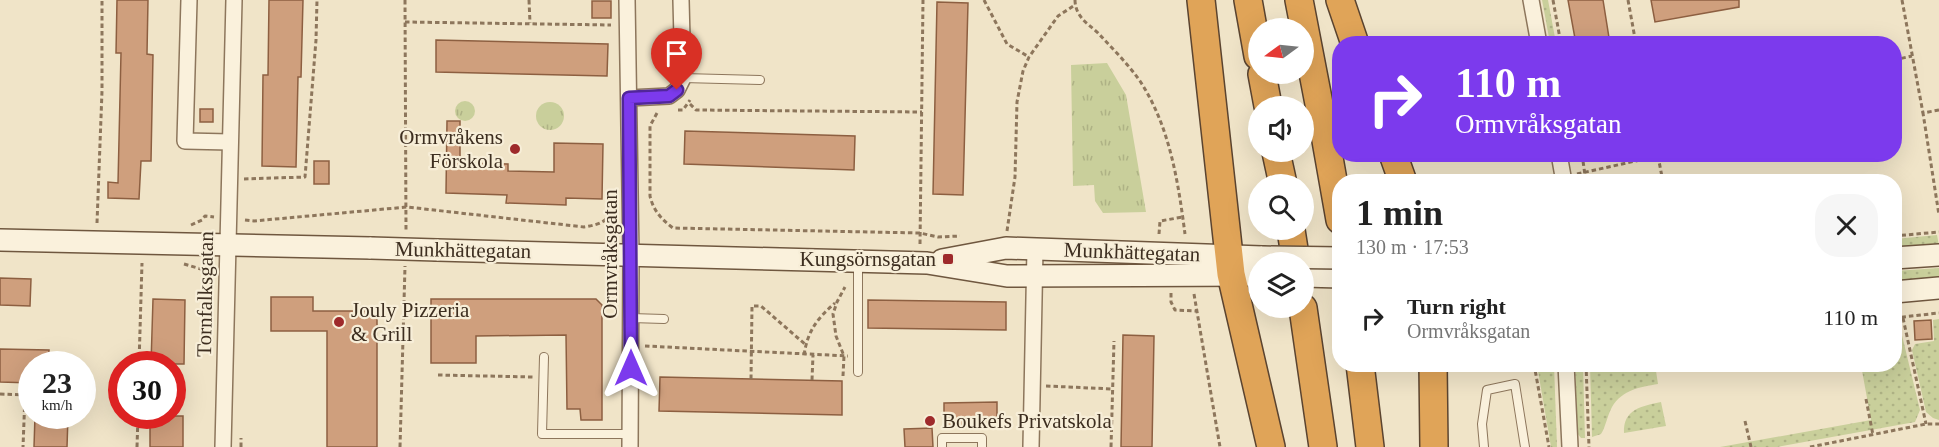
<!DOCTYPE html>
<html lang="en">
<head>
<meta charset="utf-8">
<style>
  body { margin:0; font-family:"Times New Roman",serif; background:#f6f6f6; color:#222; height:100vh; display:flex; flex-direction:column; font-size:22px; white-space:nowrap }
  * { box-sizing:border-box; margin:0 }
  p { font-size:20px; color:#767676 }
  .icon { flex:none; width:33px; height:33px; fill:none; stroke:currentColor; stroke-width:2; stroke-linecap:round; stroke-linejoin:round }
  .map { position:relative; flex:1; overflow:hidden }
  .details { position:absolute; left:1332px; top:174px; width:570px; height:198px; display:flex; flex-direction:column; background:#fff; border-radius:24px; box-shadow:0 6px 24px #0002 }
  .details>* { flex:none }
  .top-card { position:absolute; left:1332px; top:36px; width:570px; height:126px; border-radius:24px; box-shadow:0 6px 24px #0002; background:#7c3aed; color:#fff; overflow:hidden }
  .needle { width:39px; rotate:255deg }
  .controls { position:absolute; left:1248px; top:18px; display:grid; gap:12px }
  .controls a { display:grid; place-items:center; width:66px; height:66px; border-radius:50%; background:#fff; box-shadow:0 6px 24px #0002; font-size:30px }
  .speed { position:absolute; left:18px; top:351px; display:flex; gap:12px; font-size:30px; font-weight:700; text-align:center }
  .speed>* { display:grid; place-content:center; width:78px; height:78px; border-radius:50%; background:#fff; box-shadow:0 6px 24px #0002; line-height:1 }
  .speed small { font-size:15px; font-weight:400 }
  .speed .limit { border:9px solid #d22; background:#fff; color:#111 }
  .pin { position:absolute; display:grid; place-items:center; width:51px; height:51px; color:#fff; margin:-62px -26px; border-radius:50% 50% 50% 0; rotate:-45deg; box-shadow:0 0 6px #0007 }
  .pin .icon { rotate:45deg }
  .me { position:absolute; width:66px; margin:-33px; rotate:0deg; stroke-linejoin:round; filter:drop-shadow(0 0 4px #0008) }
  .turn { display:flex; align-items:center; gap:21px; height:126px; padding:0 24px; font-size:27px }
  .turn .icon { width:78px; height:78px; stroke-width:2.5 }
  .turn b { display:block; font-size:42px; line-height:51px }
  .round { display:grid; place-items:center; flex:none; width:63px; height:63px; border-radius:24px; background:#f6f6f6 }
  .overview { display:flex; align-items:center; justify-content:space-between; height:102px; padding:0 24px }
  h1 { font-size:36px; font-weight:800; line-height:45px }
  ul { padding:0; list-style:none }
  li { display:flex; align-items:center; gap:18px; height:84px; padding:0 24px }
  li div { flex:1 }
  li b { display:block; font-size:22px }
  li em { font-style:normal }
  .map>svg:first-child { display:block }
  .grass { fill:url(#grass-dots) }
  .park { fill:url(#park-tufts) }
  .building { fill:#cf9f7d; stroke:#8d5f41; stroke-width:1.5 }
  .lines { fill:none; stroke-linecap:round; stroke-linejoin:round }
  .lane-casing { stroke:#8d765c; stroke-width:10 }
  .street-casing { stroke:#8d765c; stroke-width:18 }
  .secondary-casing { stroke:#6f573f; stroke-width:24 }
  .highway-casing { stroke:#5b4430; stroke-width:30 }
  .path { stroke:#8d765c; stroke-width:3; stroke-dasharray:4.5 3; stroke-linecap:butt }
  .lane { stroke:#faf1dc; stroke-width:8 }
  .street { stroke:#faf1dc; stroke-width:15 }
  .secondary { stroke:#faf1dc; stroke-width:21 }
  .highway { stroke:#e0a458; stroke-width:27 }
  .secondary-bridge-casing { stroke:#6f573f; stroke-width:24; stroke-linecap:butt }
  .secondary-bridge { stroke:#faf1dc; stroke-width:21 }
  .route-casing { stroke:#51269a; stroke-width:15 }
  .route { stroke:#7c3aed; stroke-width:10 }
  .poi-dot { fill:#9e2a2b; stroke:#f7eed8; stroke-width:2 }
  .labels { text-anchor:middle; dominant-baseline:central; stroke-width:4.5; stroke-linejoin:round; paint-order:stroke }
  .poi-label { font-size:21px; fill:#3d2e20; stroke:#f7eed8; text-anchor:end }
  .street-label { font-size:21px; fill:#3d2e20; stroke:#f7eed8 }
</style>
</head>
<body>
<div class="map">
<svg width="1939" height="447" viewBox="0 0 1939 447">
  <defs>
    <pattern id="grass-dots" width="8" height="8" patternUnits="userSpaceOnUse" patternTransform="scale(1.5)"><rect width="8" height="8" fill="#c9cf9b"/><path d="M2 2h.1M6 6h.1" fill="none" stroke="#aeb285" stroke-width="1.8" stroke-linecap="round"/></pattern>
    <pattern id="park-tufts" width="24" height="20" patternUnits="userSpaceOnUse" patternTransform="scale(1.5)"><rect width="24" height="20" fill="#c9cf9b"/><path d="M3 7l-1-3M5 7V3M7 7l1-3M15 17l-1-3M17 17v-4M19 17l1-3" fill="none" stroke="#aeb285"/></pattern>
  </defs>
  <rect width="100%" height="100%" fill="#f0e4c8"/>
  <g class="grass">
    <polygon points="1542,0 1548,0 1556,43 1550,43"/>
    <polygon points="1937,235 1939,246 1895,248 1895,239"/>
    <polygon points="1939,268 1939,280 1895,283 1895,271"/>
    <polygon points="1939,319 1939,420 1933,418 1926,412 1912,350 1915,344 1934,341 1933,320"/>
    <polygon points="1895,322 1900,327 1920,410 1915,422 1777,447 1720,447 1871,420 1861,365 1894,364"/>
    <polygon points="1537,365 1554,365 1557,447 1551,447"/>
    <polygon points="1575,365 1583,365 1585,438 1581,438 1577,433"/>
    <path d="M1590,365V364L1693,365L1656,371L1658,384C1640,387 1622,390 1612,407C1607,416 1606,426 1601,434L1592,437Z"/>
    <path d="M1661,402L1666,426L1624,433C1623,409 1642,406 1661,402Z"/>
  </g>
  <g class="park">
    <polygon points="1107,63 1126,95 1146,212 1103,213 1095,201 1094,185 1073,186 1071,65"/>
    <circle cx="465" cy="111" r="10"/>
    <circle cx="550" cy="116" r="14"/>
  </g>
  <g class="building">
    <polygon points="117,0 148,0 147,54 153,55 151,161 141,161 139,199 108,198 108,182 118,183 121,53 116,53"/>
    <polygon points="269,0 303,0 301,77 298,77 296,167 262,166 263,75 268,75"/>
    <polygon points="1568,0 1603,0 1610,44 1576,44"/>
    <polygon points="1651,0 1739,0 1739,7 1655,22"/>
    <rect x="592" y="1" width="19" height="17"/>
    <polygon points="937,2 968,3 963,195 933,194"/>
    <polygon points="436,40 608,44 607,76 436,72"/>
    <rect x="200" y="109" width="13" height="13"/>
    <polygon points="447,121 460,121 460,163 508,164 508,171 554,172 554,143 603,144 602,199 566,198 566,205 506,203 507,195 446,193"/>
    <polygon points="685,131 855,136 854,170 684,164"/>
    <rect x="314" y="161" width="15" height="23"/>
    <polygon points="0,278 31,279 30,306 0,305"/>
    <polygon points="271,297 313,297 313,311 377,311 377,447 327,447 327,331 271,331"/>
    <polygon points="153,299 185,300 184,364 151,364"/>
    <polygon points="431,299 596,299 602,305 602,420 581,420 580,409 567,409 566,335 476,336 476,363 431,363"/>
    <polygon points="868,300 1006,302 1006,330 868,328"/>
    <polygon points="1931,320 1932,339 1915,340 1914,321"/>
    <polygon points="1123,335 1154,336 1152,447 1121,447"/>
    <polygon points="0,349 49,350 49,364 32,364 32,383 0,382"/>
    <polygon points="660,377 842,381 842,415 659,411"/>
    <polygon points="997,402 997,426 944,427 944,403"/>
    <polygon points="35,416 68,416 67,447 34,447"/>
    <rect x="150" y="416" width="33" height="31"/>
    <polygon points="932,428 933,447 905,447 904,429"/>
  </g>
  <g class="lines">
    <g class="lane-casing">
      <g id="lane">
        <polyline points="683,78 760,80"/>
        <polyline points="631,318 664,319"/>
        <polyline points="544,357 542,434 630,434"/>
        <polyline points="858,372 858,263"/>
        <polyline points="942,447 942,438 982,438 982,447"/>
        <polyline points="1484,447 1482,424 1487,390 1515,384 1525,447"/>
      </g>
    </g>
    <g class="street-casing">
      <g id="street">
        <polyline points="189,0 185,141 230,142"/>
        <polyline points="627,0 631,255 630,447"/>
        <polyline points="1531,0 1539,44"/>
        <polyline points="629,98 669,96 677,90 683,78 681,0"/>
        <polyline points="1559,154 1564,182"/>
        <polyline points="1566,364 1570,447"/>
        <polyline points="223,447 234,0"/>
        <polyline points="1031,447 1035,249"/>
      </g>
    </g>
    <g class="secondary-casing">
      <g id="secondary">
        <polyline points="0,240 371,248"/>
        <polyline points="437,250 927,263 1007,276 1258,275"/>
        <polyline points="1894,258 1939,255"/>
        <polyline points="942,260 1006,248 1262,257"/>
        <polyline points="1304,276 1340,277"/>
        <polyline points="1894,292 1939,288"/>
      </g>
    </g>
    <g class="highway-casing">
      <g id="highway">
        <polyline points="1201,0 1231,274 1271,447"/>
        <polyline points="1248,0 1258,56"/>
        <polyline points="1299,0 1325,135 1340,220"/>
        <polyline points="1340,0 1355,44"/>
        <polyline points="1262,74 1268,106"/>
        <polyline points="1276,152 1283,184"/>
        <polyline points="1393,154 1403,182"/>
        <polyline points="1291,230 1296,262"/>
        <polyline points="1303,308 1323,447"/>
        <polyline points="1360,364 1370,447"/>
        <polyline points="1433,364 1434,447"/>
      </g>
    </g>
    <g class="path">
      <polyline points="405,0 406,232"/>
      <polyline points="529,0 530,23"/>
      <polyline points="984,0 1007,44 1029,57"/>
      <path d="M1075,0C1075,6 1077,12 1081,17C1085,23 1092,27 1098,33C1112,48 1128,64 1140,81C1170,127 1178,181 1185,234"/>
      <polyline points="1553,0 1561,44"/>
      <polyline points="1628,0 1636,44"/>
      <polyline points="1902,0 1923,113"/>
      <polyline points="405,22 611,25"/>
      <polyline points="1894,60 1912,56"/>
      <polyline points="690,104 696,110 922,112"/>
      <polyline points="678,110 683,110 690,100"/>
      <polyline points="1939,110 1923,113 1939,215"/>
      <path d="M657,113L650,126V196C653,210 662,220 673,228L920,233L938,237L960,236"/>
      <polyline points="1582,154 1586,182"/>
      <polyline points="1658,156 1663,182"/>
      <polyline points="1577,174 1658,156"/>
      <polyline points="244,179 305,177 316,40 317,0"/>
      <path d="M245,220L254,221L407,207L584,227C598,225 610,221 614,207"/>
      <polyline points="97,223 102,91 102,0"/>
      <polyline points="191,225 202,220 205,216 214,217"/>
      <polyline points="1007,231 1015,177 1017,102 1023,71 1029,57 1058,16 1075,5"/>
      <polyline points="1159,234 1160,221 1183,217"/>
      <polyline points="1894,236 1939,232"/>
      <polyline points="920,244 923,0"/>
      <polyline points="184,264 201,269 211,283"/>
      <polyline points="1171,293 1171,302 1175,310 1197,311"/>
      <polyline points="1194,294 1220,447"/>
      <polyline points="1894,318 1939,313"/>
      <polyline points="1903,318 1926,424"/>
      <polyline points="645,346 848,356"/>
      <path d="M804,355C808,330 817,319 835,303"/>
      <polyline points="139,364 142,263"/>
      <polyline points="1534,364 1549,447"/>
      <polyline points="1586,364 1589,447"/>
      <polyline points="438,375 533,377"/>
      <polyline points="843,376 844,356 836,336 833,314 837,302 845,287"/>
      <polyline points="751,379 752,306 761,306 806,345"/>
      <polyline points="812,380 813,355"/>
      <polyline points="1046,386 1113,389"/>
      <polyline points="0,394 25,395 23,447"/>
      <polyline points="1866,399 1873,435"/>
      <polyline points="1745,421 1751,447"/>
      <polyline points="137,447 138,416"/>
      <polyline points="241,447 241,438"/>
      <polyline points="400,447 405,266"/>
      <polyline points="1111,447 1114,341"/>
      <polyline points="1810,447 1926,424 1939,424"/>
    </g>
    <use href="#lane" class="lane"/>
    <use href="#street" class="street"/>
    <use href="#secondary" class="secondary"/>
    <use href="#highway" class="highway"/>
    <g class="secondary-bridge-casing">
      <g id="secondary-bridge">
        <polyline points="371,248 437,250"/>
        <polyline points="1262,257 1340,258"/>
      </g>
    </g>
    <use href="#secondary-bridge" class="secondary-bridge"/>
  </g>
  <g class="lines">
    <g class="route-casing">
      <polyline id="route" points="631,368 629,98 669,96 677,90"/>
    </g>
    <use href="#route" class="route"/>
  </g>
  <g class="poi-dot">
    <circle cx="515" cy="149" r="6"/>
    <rect x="942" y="253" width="12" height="12" rx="3"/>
    <circle cx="339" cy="322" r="6"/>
    <circle cx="930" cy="421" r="6"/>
  </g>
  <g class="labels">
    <g class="poi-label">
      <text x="503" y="137">Ormvråkens<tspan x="503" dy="24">Förskola</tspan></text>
      <text x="936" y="259">Kungsörnsgatan</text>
      <text x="351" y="310" text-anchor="start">Jouly Pizzeria<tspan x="351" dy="24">&amp; Grill</tspan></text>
      <text x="942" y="421" text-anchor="start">Boukefs Privatskola</text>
    </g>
    <g class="street-label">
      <text transform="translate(463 250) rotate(1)">Munkhättegatan</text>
      <text transform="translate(1132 252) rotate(2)">Munkhättegatan</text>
      <text transform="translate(610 254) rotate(-90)">Ormvråksgatan</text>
      <text transform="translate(205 294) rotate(-89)">Tornfalksgatan</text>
    </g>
  </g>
</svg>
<div class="controls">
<a><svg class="needle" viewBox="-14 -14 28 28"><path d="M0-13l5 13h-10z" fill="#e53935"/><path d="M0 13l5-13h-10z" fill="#767676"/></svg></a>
<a><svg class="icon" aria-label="sound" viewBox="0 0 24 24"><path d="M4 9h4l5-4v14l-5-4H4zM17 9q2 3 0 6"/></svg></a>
<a><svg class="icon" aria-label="search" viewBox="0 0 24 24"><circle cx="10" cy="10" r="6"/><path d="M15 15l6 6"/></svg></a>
<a><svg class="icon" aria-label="layers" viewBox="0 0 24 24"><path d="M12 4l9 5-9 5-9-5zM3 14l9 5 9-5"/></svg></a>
</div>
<div class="speed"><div>23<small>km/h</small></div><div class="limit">30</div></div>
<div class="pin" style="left:677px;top:90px;background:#d93025"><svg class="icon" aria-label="arrive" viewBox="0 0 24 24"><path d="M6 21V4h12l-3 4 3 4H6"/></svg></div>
<svg class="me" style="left:631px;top:368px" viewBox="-20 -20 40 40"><path d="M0-17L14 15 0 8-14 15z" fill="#7c3aed" stroke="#fff" stroke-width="4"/></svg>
<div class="top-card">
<div class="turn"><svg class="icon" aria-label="right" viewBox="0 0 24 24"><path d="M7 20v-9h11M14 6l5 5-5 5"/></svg><div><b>110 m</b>Ormvråksgatan</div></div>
</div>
<section class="details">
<div class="overview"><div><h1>1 min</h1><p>130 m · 17:53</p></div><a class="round"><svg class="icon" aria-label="close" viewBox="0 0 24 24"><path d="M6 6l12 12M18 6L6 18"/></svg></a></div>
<ul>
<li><svg class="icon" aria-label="right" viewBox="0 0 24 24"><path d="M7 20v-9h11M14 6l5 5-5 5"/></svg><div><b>Turn right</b><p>Ormvråksgatan</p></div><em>110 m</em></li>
</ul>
</section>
</div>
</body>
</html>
